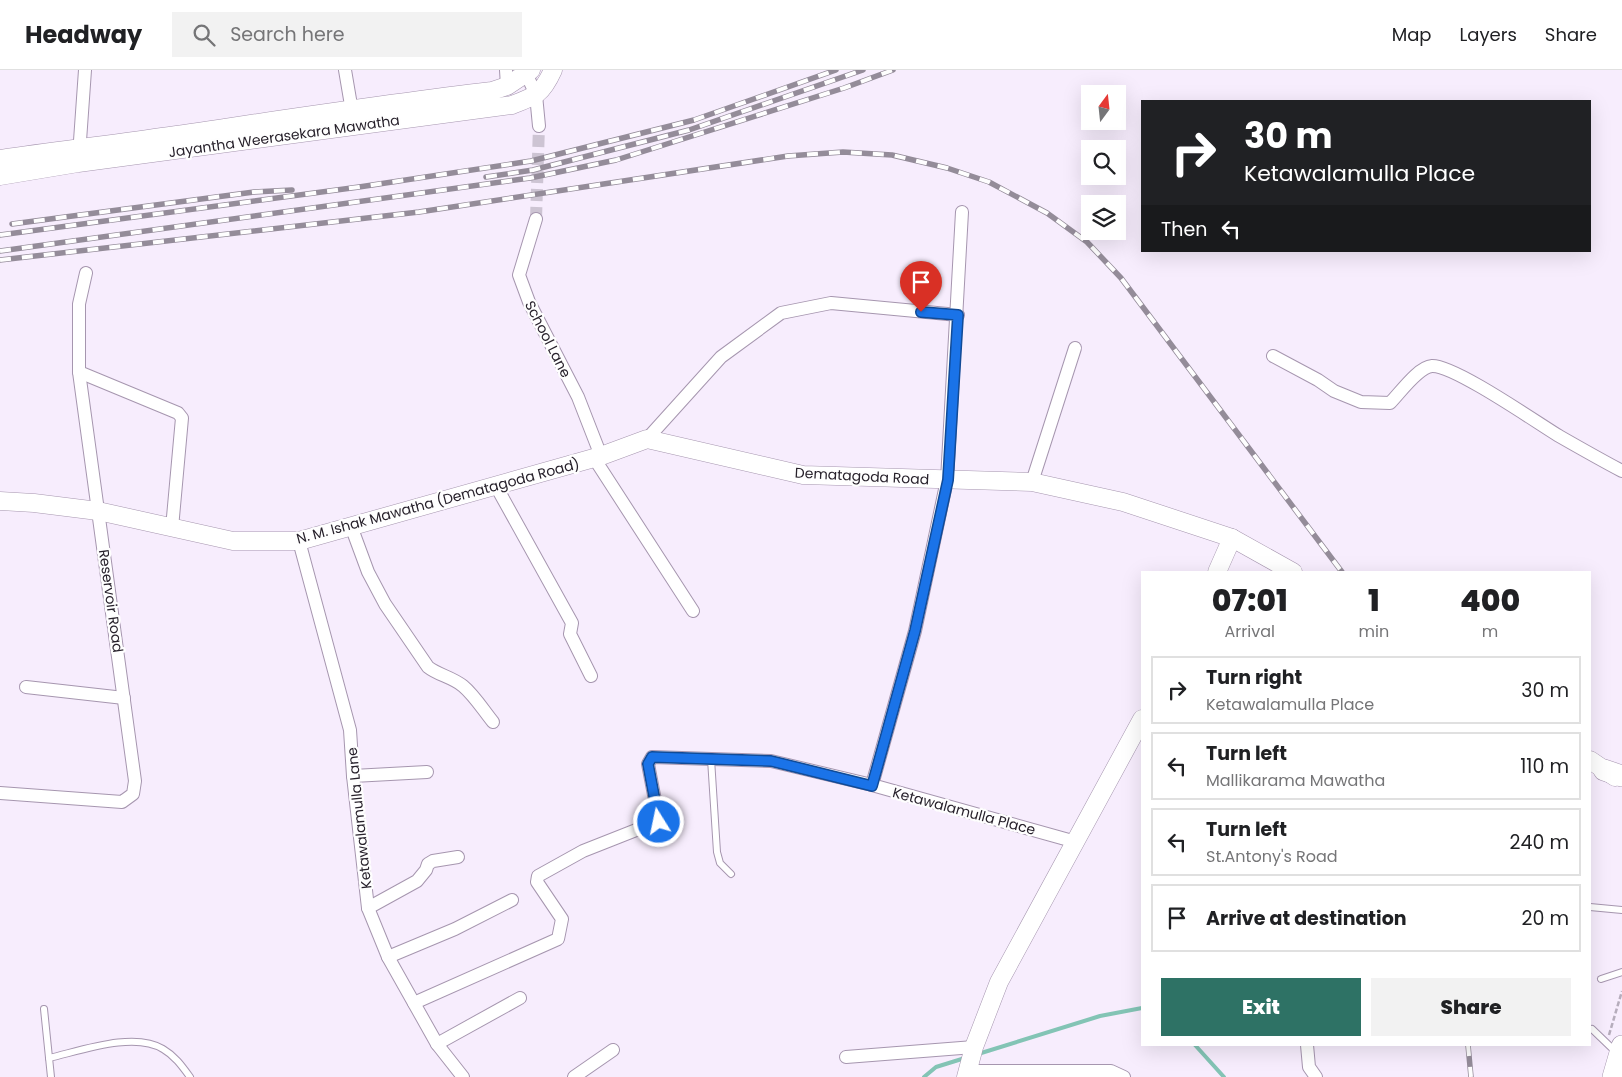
<!DOCTYPE html>
<html lang="en">
<head>
<meta charset="utf-8">
<style>
  body { margin:0; font-family:Poppins,sans-serif; background:#f2f2f2; color:#202124; height:100vh; display:flex; flex-direction:column; font-size:19px; white-space:nowrap }
  * { box-sizing:border-box; margin:0 }
  p { font-size:16px; color:#757577 }
  .icon { flex:none; width:28px; height:28px; fill:none; stroke:currentColor; stroke-width:2; stroke-linecap:round; stroke-linejoin:round }
  .map { position:relative; flex:1; overflow:hidden }
  .side { position:absolute; left:1141px; top:501px; width:450px; height:475px; display:flex; flex-direction:column; background:#fff; border-radius:0px; box-shadow:0 5px 20px #0002 }
  .side>* { flex:none }
  .guide { position:absolute; left:1141px; top:30px; width:450px; height:152px; border-radius:0px; box-shadow:0 5px 20px #0002; background:#202124; color:#fff; overflow:hidden }
  .needle { width:32px; rotate:15deg }
  .buttons { position:absolute; left:1081px; top:15px; display:grid; gap:10px }
  .buttons a { display:grid; place-items:center; width:45px; height:45px; border-radius:0px; background:#fff; box-shadow:0 5px 20px #0002; font-size:25px }
  .pin { position:absolute; display:grid; place-items:center; width:42px; height:42px; color:#fff; margin:-51px -21px; border-radius:50% 50% 50% 0; rotate:-45deg; box-shadow:0 0 5px #0007 }
  .pin .icon { rotate:45deg }
  .me { position:absolute; width:55px; margin:-28px; rotate:350deg; stroke-linejoin:round; filter:drop-shadow(0 0 4px #0008) }
  .turn { display:flex; align-items:center; gap:18px; height:105px; padding:0 20px; font-size:22px }
  .turn .icon { width:65px; height:65px; stroke-width:2.5 }
  .turn b { display:block; font-size:35px; line-height:42px }
  .then { display:flex; align-items:center; height:48px; padding:0 20px; background:#0003; gap:10px; font-size:19px }
  .eta { display:flex; justify-content:space-evenly; align-items:center; height:85px; text-align:center }
  .eta b { font-size:30px; font-weight:800; line-height:35px }
  .cta { display:flex; gap:10px; margin-top:auto; padding:10px 20px }
  .cta a { flex:1; height:58px; border-radius:0px; background:#2e7265; color:#fff; font-size:20px; font-weight:800; line-height:58px; text-align:center }
  .cta a+a { background:#f2f2f2; color:#202124 }
  ul { padding:0; list-style:none }
  li { display:flex; align-items:center; gap:15px; height:68px; margin:0 10px 8px; padding:0 10px; border:2px solid #e0e0e0; border-radius:0px }
  li div { flex:1 }
  li b { display:block; font-size:19px }
  li em { font-style:normal }
  header { display:flex; align-items:center; gap:30px; box-sizing:border-box; height:70px; padding:0 25px; background:#fff; border-bottom:1px solid #e0e0e0 }
  header strong { font-size:24px }
  nav { display:flex; gap:28px; margin-inline-start:auto; font-size:18px }
  .search { width:350px; height:45px; background:#f2f2f2; display:flex; align-items:center; gap:12px; box-sizing:border-box; padding:0 18px; border-radius:0px; color:#757577; font-size:19px }
  .map>svg:first-child { display:block }
  .lines { fill:none; stroke-linecap:round; stroke-linejoin:round }
  .stream { stroke:#83c4b5; stroke-width:4 }
  .minor-tunnel { stroke:#cdc4d3; stroke-width:12; stroke-dasharray:12 6; stroke-linecap:butt }
  .service-casing { stroke:#a696af; stroke-width:8 }
  .minor-casing { stroke:#a696af; stroke-width:14 }
  .secondary-casing { stroke:#a696af; stroke-width:19 }
  .trunk-casing { stroke:#a696af; stroke-width:22 }
  .path { stroke:#b6adbc; stroke-width:2.5; stroke-dasharray:5 2.5; stroke-linecap:butt }
  .service { stroke:#fff; stroke-width:6 }
  .minor { stroke:#fff; stroke-width:12 }
  .secondary { stroke:#fff; stroke-width:18 }
  .trunk { stroke:#fff; stroke-width:21 }
  .rail-casing { stroke:#948c99; stroke-width:5.5 }
  .rail { stroke:#fefefe; stroke-width:4; stroke-dasharray:11; stroke-linecap:butt }
  .route-casing { stroke:#114b97; stroke-width:12 }
  .route { stroke:#1a73e8; stroke-width:9 }
  .labels { text-anchor:middle; dominant-baseline:central; stroke-width:4.5; stroke-linejoin:round; paint-order:stroke }
  .street-label { font-size:14px; fill:#27212b; stroke:#fefefe }
</style>
</head>
<body>
<header>
<strong>Headway</strong>
<div class="search"><svg class="icon" aria-label="search" viewBox="0 0 24 24"><circle cx="10" cy="10" r="6"/><path d="M15 15l6 6"/></svg>Search here</div>
<nav><a>Map</a><a>Layers</a><a>Share</a></nav>
</header>
<div class="map">
<svg width="1622" height="1007" viewBox="0 0 1622 1007">
  <rect width="100%" height="100%" fill="#f7edfd"/>
  <g class="lines">
    <g class="stream">
      <polyline points="1195,975 1224,1007"/>
      <polyline points="978,984 1100,946 1142,938"/>
      <polyline points="924,1007 936,997 965,988"/>
    </g>
    <polyline class="minor-tunnel" points="536,149 539,56"/>
    <g class="service-casing">
      <g id="service">
        <polyline points="711,689 717,782 720,793 731,804"/>
        <polyline points="1590,837 1622,840"/>
        <polyline points="1601,909 1622,902"/>
        <polyline points="44,939 51,1007"/>
        <polyline points="1592,959 1617,983"/>
        <path d="M49,988C80,981 134,961 163,979C175,986 182,996 190,1007"/>
      </g>
    </g>
    <g class="minor-casing">
      <g id="minor">
        <polyline points="345,0 353,47"/>
        <polyline points="506,0 507,16"/>
        <polyline points="526,3 536,25 539,56"/>
        <polyline points="79,85 85,0"/>
        <polyline points="536,149 519,205 529,232 578,327 601,386"/>
        <path d="M1273,286L1318,310L1334,321L1361,332L1390,333C1400,323 1418,297 1432,296C1454,295 1536,352 1559,366C1580,378 1601,390 1622,401"/>
        <polyline points="79,302 178,343 182,348 172,458"/>
        <polyline points="647,369 721,287 781,243 831,233 958,245"/>
        <polyline points="594,388 693,541"/>
        <polyline points="1032,412 1075,278"/>
        <polyline points="496,416 572,553 570,564 591,606"/>
        <path d="M351,456L368,502L385,534L428,597C438,605 452,607 463,616C474,625 484,641 493,652"/>
        <polyline points="299,471 350,660 353,706 368,838 388,887 437,974 463,1007"/>
        <polyline points="26,617 124,628"/>
        <polyline points="353,706 427,702"/>
        <polyline points="872,715 915,561 947,410 962,142"/>
        <polyline points="0,723 122,732 133,724 135,711 79,302 79,234 86,203"/>
        <polyline points="368,838 417,811 426,800 428,794 433,791 458,787"/>
        <polyline points="388,887 455,859 512,830"/>
        <polyline points="414,933 558,869 562,849 537,812 538,806 583,781 659,751 648,694 652,687 771,691 872,715 1076,772"/>
        <polyline points="437,974 520,928"/>
        <polyline points="1307,975 1309,997 1316,1007"/>
        <polyline points="846,987 974,977"/>
        <polyline points="968,1001 1111,1001 1124,1007"/>
        <polyline points="574,1007 613,980"/>
      </g>
    </g>
    <g class="secondary-casing">
      <g id="secondary">
        <path d="M0,89C54,81 108,75 162,67C272,51 381,34 492,21L507,16L531,0"/>
        <path d="M0,106L78,93L512,35C536,26 542,24 553,0"/>
        <polyline points="0,431 34,433 98,441 233,471 299,471 601,386 647,369 803,405 1032,412 1123,432 1232,468 1293,502"/>
        <polyline points="1217,502 1232,468"/>
        <polyline points="1590,690 1615,707"/>
        <polyline points="966,1007 974,977 999,912 1142,649"/>
      </g>
    </g>
    <g class="trunk-casing">
      <g id="trunk">
        <polyline points="1604,700 1622,706"/>
        <polyline points="1613,1007 1622,976"/>
      </g>
    </g>
    <polyline class="path" points="1609,965 1622,921"/>
    <use href="#service" class="service"/>
    <use href="#minor" class="minor"/>
    <use href="#secondary" class="secondary"/>
    <use href="#trunk" class="trunk"/>
    <g class="rail-casing">
      <g id="rail">
        <polyline points="486,107 533,100 689,60 863,0"/>
        <polyline points="12,154 254,122 292,120"/>
        <polyline points="0,165 359,117 531,91 694,50 836,0"/>
        <polyline points="0,181 530,108 616,90 844,18 893,0"/>
        <polyline points="0,190 419,142 788,86 843,82 892,85 947,98 989,112 1047,143 1087,172 1121,208 1342,502"/>
        <polyline points="1468,975 1471,1007"/>
      </g>
    </g>
    <use href="#rail" class="rail"/>
  </g>
  <g class="lines">
    <g class="route-casing">
      <polyline id="route" points="659,752 648,694 652,687 771,691 872,716 915,561 948,410 958,245 921,242"/>
    </g>
    <use href="#route" class="route"/>
  </g>
  <g class="labels">
    <g class="street-label">
      <text transform="translate(284 66) rotate(-8)">Jayantha Weerasekara Mawatha</text>
      <text transform="translate(548 269) rotate(63)">School Lane</text>
      <text transform="translate(862 406) rotate(3)">Dematagoda Road</text>
      <text transform="translate(438 431) rotate(-15)">N. M. Ishak Mawatha (Dematagoda Road)</text>
      <text transform="translate(111 531) rotate(82)">Reservoir Road</text>
      <text transform="translate(964 741) rotate(15)">Ketawalamulla Place</text>
      <text transform="translate(359 748) rotate(-96)">Ketawalamulla Lane</text>
    </g>
  </g>
</svg>
<div class="buttons">
<a><svg class="needle" viewBox="-14 -14 28 28"><path d="M0-13l5 13h-10z" fill="#e53935"/><path d="M0 13l5-13h-10z" fill="#757577"/></svg></a>
<a><svg class="icon" aria-label="search" viewBox="0 0 24 24"><circle cx="10" cy="10" r="6"/><path d="M15 15l6 6"/></svg></a>
<a><svg class="icon" aria-label="layers" viewBox="0 0 24 24"><path d="M12 4l9 5-9 5-9-5zM3 14l9 5 9-5"/></svg></a>
</div>
<div class="pin" style="left:921px;top:242px;background:#d93025"><svg class="icon" aria-label="arrive" viewBox="0 0 24 24"><path d="M6 21V4h12l-3 4 3 4H6"/></svg></div>
<svg class="me" style="left:659px;top:752px" viewBox="-20 -20 40 40"><circle r="17" fill="#1a73e8" stroke="#fff" stroke-width="3"/><path d="M0-11L8 9 0 5-8 9z" fill="#fff"/></svg>
<div class="guide">
<div class="turn"><svg class="icon" aria-label="right" viewBox="0 0 24 24"><path d="M7 20v-9h11M14 6l5 5-5 5"/></svg><div><b>30 m</b>Ketawalamulla Place</div></div>
<div class="then">Then<svg class="icon" aria-label="left" viewBox="0 0 24 24"><path d="M17 20v-9H6M10 6l-5 5 5 5"/></svg></div>
</div>
<section class="side">
<div class="eta">
<div><b>07:01</b><p>Arrival</p></div>
<div><b>1</b><p>min</p></div>
<div><b>400</b><p>m</p></div>
</div>
<ul>
<li><svg class="icon" aria-label="right" viewBox="0 0 24 24"><path d="M7 20v-9h11M14 6l5 5-5 5"/></svg><div><b>Turn right</b><p>Ketawalamulla Place</p></div><em>30 m</em></li>
<li><svg class="icon" aria-label="left" viewBox="0 0 24 24"><path d="M17 20v-9H6M10 6l-5 5 5 5"/></svg><div><b>Turn left</b><p>Mallikarama Mawatha</p></div><em>110 m</em></li>
<li><svg class="icon" aria-label="left" viewBox="0 0 24 24"><path d="M17 20v-9H6M10 6l-5 5 5 5"/></svg><div><b>Turn left</b><p>St.Antony's Road</p></div><em>240 m</em></li>
<li><svg class="icon" aria-label="arrive" viewBox="0 0 24 24"><path d="M6 21V4h12l-3 4 3 4H6"/></svg><div><b>Arrive at destination</b></div><em>20 m</em></li>
</ul>
<div class="cta"><a>Exit</a><a>Share</a></div>
</section>
</div>
</body>
</html>
